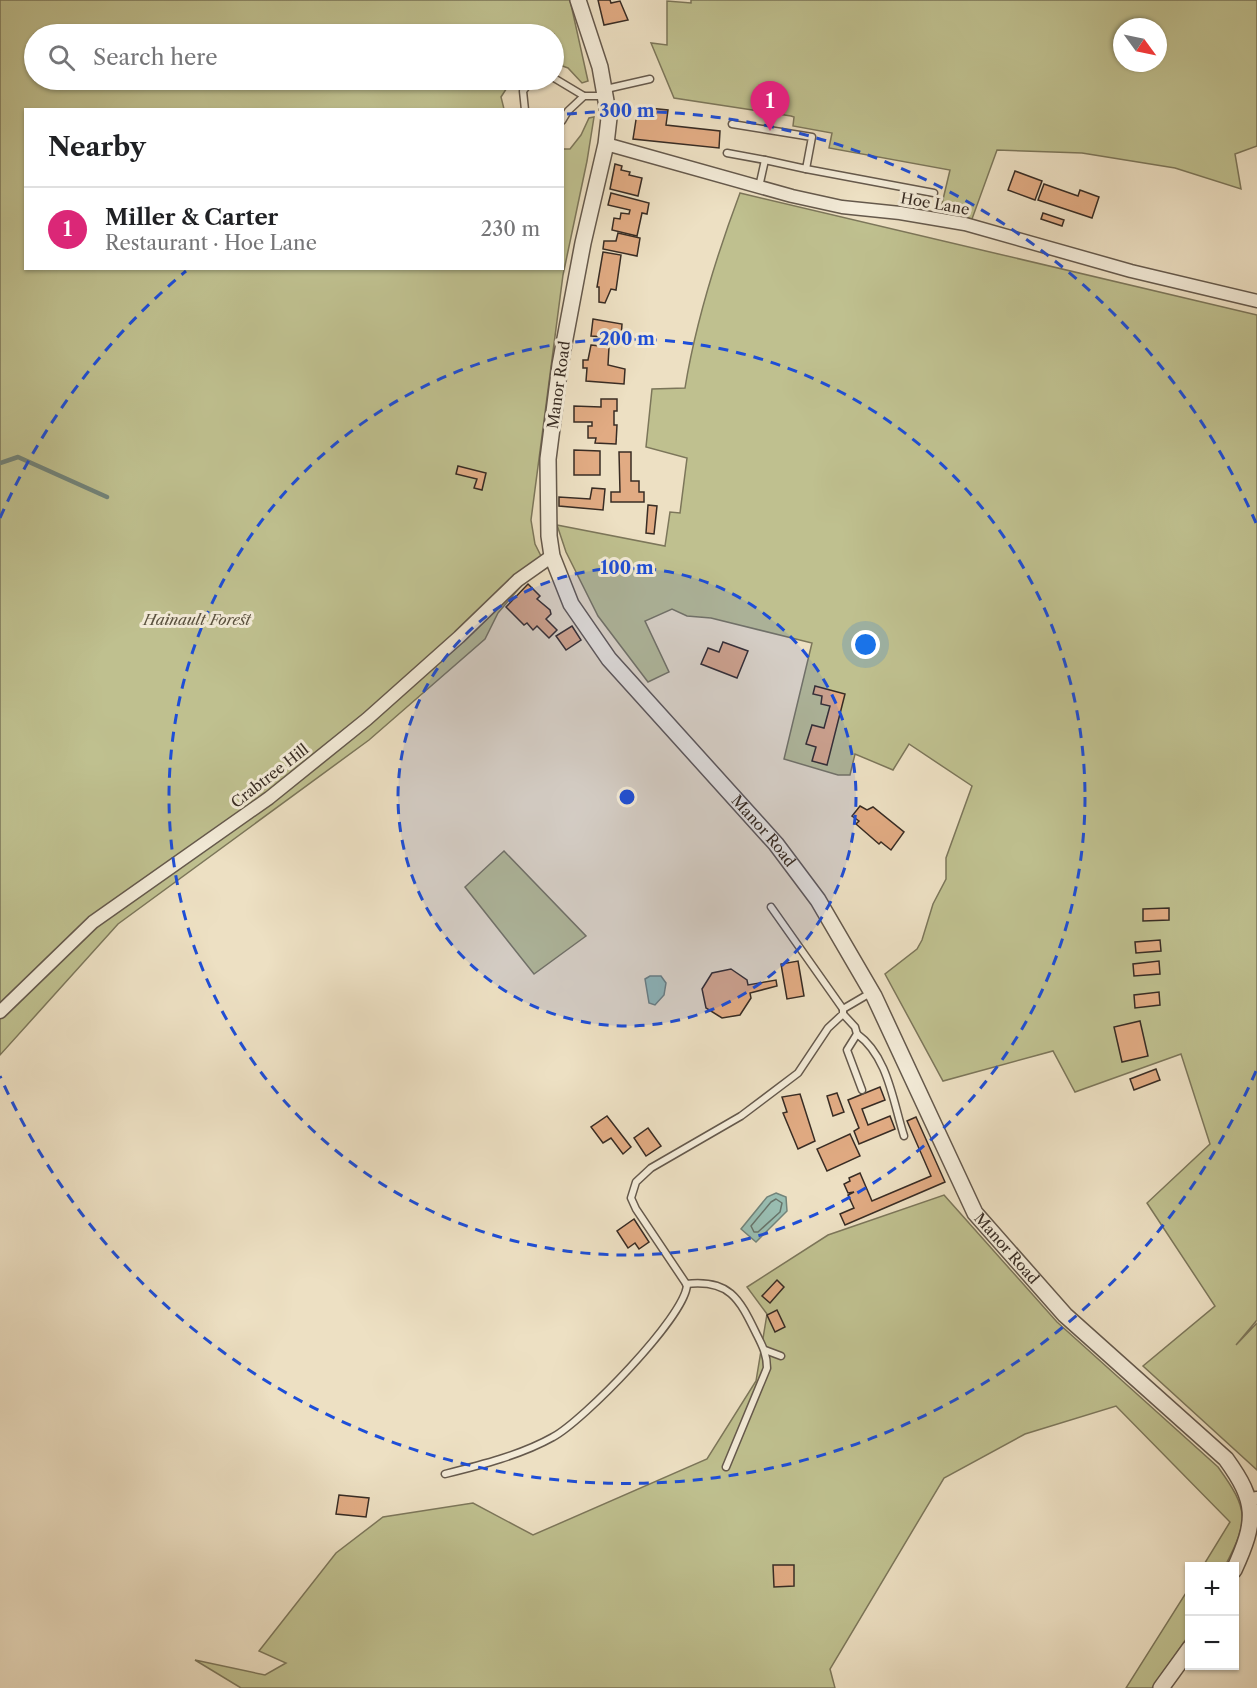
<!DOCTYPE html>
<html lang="en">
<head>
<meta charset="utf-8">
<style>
  :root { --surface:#fff; --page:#f6f6f6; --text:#202124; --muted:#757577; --line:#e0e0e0; --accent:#db2777 }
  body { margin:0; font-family:"Libre Caslon Text",serif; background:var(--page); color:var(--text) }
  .controls { position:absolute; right:18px; bottom:18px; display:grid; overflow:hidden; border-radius:0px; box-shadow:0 2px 4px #0004 }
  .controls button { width:54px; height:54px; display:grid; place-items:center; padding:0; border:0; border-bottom:2px solid var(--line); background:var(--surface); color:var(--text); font:30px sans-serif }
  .compass { position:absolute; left:1113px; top:18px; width:54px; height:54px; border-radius:50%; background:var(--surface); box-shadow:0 2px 4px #0004; rotate:123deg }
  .you { position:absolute; left:866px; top:645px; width:21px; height:21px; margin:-15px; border:4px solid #fff; border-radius:50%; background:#1a73e8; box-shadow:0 0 0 9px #1a73e833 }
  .badge { display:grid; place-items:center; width:39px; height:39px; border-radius:50%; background:var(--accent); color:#fff; font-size:20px; font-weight:700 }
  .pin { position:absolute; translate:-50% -50px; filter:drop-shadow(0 2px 3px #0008) }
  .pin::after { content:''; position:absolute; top:32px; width:21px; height:18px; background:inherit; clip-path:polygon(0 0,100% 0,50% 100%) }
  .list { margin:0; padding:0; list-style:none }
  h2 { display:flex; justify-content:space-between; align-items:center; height:78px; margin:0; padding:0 24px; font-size:26px }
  h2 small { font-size:20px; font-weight:400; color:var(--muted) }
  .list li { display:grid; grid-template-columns:39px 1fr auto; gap:18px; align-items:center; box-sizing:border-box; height:84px; padding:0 24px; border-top:2px solid var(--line) }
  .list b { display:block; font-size:22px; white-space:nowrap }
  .list p { margin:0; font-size:20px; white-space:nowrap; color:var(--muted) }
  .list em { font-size:20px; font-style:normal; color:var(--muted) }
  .icon { flex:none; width:33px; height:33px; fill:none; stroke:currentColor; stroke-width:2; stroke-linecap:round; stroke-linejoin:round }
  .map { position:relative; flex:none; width:1257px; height:1688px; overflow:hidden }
  .search { position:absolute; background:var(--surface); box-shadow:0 2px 4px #0004; left:24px; top:24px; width:540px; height:66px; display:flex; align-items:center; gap:15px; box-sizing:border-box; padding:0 21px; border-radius:33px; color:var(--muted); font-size:22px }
  .panel { position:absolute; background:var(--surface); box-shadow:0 2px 4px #0004; left:24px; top:108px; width:540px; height:162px; border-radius:0px }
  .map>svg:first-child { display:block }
  .green { fill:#bfc08f; stroke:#7c765a; stroke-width:1.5; fill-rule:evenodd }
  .water { fill:#99bdb1; stroke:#728379; stroke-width:1.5 }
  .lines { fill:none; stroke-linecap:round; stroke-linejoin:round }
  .shore { stroke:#68746a; stroke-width:1.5 }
  .stream { stroke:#728379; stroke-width:4.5 }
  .building { fill:#e1ab83; stroke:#382c24; stroke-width:1.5 }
  .service-casing { stroke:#65594c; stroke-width:9 }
  .minor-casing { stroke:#65594c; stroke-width:15 }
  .tertiary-casing { stroke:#65594c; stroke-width:18 }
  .service { stroke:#f3ebd8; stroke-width:6 }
  .minor { stroke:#f3ebd8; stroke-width:12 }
  .tertiary { stroke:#f3ebd8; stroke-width:15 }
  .ring { fill:none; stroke:#1d4ed8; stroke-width:3; stroke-dasharray:10 8 }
  .labels { text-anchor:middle; stroke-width:6; stroke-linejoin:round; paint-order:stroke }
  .street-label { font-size:15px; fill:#382c24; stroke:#f3ebd8 }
  .park-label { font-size:15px; font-style:italic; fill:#5a513f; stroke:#f3ebd8 }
  .centre { fill:#1d4ed8; stroke:#f3ebd8; stroke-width:3 }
  .ring-label { font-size:18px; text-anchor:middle; font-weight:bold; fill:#1d4ed8; stroke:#f3ebd8; stroke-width:6; stroke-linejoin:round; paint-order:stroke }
</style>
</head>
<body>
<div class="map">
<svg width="1257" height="1688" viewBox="0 0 1257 1688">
  <rect width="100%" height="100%" fill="#ede0c3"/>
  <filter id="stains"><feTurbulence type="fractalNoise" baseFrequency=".00333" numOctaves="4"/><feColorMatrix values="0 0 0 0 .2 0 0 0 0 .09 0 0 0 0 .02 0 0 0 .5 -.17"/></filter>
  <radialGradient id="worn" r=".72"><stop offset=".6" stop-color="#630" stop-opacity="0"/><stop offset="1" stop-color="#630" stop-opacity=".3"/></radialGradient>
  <g class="green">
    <path d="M0,0H570L588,81L582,83L568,68L554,63V34H34V80H512L501,97L504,109L26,110V268H562L563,149H570L581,135L589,118L594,117L587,161L563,275L531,520L535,544L547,568L527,579L498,613L485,639L369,740L118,924L0,1055Z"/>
    <path d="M691,0H1257V146L1235,154L1241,189L1175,168L1082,153L997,150L972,219L940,212L950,170L829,148L832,133L793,126L794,117L791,116L674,98L651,43L667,45V1L691,3ZM1122,27H1158V63H1122Z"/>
    <path d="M740,193L1257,315V1320L1236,1345L1257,1323V1470L1143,1366L1215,1306L1147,1203L1210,1144L1181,1054L1075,1092L1053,1051L943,1081L885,974L917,949L922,940L933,904L946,879V858L972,786L909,744L893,770L855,754L850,775H838L784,759L812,643L711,618L687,616L672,609L645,621L669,672L648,682L598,616L566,552L557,525L665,546L670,512L680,513L687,458L646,447L652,389L685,388C696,320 716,257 740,193Z"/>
    <path d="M504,851L586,936L534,974L465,887Z"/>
    <path d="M944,1195L1057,1322L1218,1467C1249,1510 1249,1520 1225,1566H1203L1230,1522L1116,1406L1025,1434L944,1478L830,1669L835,1688H241L195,1660L265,1675L286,1663L259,1651L336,1553L383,1517L473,1503L533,1535L707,1459L756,1381L767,1314L747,1287L828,1235Z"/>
    <path d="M1189,1588V1635L1152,1688H1126Z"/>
  </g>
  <g class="water">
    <path d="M650,976H661L666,983L664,995L655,1005L649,1003L645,979Z"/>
    <path d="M776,1193L786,1197L787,1211L756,1242L741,1229L767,1197Z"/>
  </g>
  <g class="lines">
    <path class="shore" d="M776,1199L782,1203L780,1212L758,1232H754L751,1226L771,1202Z"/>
    <path class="stream" d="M0,463L18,457L107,497"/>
  </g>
  <g class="building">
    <path d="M598,0H610L611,3L620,1L628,20L604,25Z"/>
    <path d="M638,107L668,110L666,125L720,131L719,148L633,139Z"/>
    <path d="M615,164L622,166L621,170L630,172L629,175L642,178L638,196L610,189Z"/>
    <path d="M1015,171L1042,181L1035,200L1008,190Z"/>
    <path d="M1044,184L1078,196L1080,190L1099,197L1092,218L1038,200Z"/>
    <path d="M611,193L649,203L647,214L642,213L637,236L612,230L614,218L620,219L621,213L629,214L630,210L608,205Z"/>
    <path d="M1043,213L1064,220L1062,226L1041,219Z"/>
    <path d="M618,233L640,238L637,256L603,249L604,241H616Z"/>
    <path d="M603,252L621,255L616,290L611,289L605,303L599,302V287H597Z"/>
    <path d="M593,319L622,324L621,338L591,336Z"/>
    <path d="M591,345L609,347L608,365L625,369L624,384L586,381L587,368H583V360H588Z"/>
    <path d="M601,399H617V411H614V425H617L616,444L595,443L596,438H588V426H592V422H574V406L601,407Z"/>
    <path d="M574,450L600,451V475H574Z"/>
    <path d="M619,452H631V481H639V492H644V502H611V492H620Z"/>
    <path d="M458,466L486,473L482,490L474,488L477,479L456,474Z"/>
    <path d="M592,488L605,489L603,510L559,506V497L590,499Z"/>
    <path d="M648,505L657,506L654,534L646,533Z"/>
    <path d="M528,584L540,596L537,599L550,610L551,614L546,619L557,630L549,638L537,626L533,630L527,623L524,625L506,607Z"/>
    <path d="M572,626L581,640L566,650L556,636Z"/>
    <path d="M723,642L748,651L737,678L701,664L708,648L719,652Z"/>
    <path d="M815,686L845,694L827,765L812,761L816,747L806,744L812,725L824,728L830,706L821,704L822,696L813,694Z"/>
    <path d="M860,806L867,810L873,807L904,832L891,850L881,842L879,844L856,824L859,821L852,816Z"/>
    <path d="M1169,908V920L1143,921V909Z"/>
    <path d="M1160,940L1161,951L1136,953L1135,942Z"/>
    <path d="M798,961L804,996L787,999L781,964Z"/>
    <path d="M1159,961L1160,974L1134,976L1133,964Z"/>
    <path d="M731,969L747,980L748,985L776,980L777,986L750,993L751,998L740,1015L722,1018L706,1008L702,989L712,973Z"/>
    <path d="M1159,992L1160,1005L1135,1008L1134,995Z"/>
    <path d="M1140,1021L1148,1056L1122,1062L1114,1027Z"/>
    <path d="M1156,1069L1160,1080L1134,1090L1130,1079Z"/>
    <path d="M880,1087L885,1100L862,1109L868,1125L890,1116L895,1129L859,1144L854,1131L859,1128L848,1100Z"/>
    <path d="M837,1093L844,1112L833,1116L827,1096Z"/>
    <path d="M800,1094L815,1141L798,1149L783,1113L787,1112L782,1097Z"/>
    <path d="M607,1116L631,1147L623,1154L611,1138L603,1143L591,1127Z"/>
    <path d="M916,1117L945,1182L845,1225L840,1214L854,1208L848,1195L854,1192L848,1193L844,1184L850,1181L849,1178L860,1173L872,1201L931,1176L907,1121Z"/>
    <path d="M648,1128L661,1146L646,1156L634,1138Z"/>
    <path d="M850,1134L860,1156L827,1171L817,1149Z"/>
    <path d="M634,1219L649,1242L639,1249L635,1243L628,1248L617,1231Z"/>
    <path d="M777,1280L784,1287L770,1303L762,1296Z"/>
    <path d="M777,1310L785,1327L775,1332L767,1315Z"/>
    <path d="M339,1495L369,1498L366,1517L336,1514Z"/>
    <path d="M773,1565H794V1586L774,1587Z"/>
  </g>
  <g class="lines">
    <defs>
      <g id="service">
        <path d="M554,78L584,96"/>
        <path d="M606,89L650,79"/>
        <path d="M525,110L523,91L532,80"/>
        <path d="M562,121L568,111L584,96H606"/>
        <path d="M732,124L812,137L806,169L765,160L759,187"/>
        <path d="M727,153L765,160"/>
        <path d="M806,169L934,193"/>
        <path d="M771,907L843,1009L872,992"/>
        <path d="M843,1014L855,1027L857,1034"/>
        <path d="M862,1090L847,1050L857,1034C888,1056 893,1102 904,1136"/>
        <path d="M686,1284C729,1279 739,1298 756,1333C762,1345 767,1354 767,1368L726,1467"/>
        <path d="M765,1350L781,1356"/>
        <path d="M445,1474C481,1465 521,1455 553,1437C583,1421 685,1317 687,1285L636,1209L631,1198L636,1182L651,1168L741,1116L798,1073L828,1028L843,1014V1009"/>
      </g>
      <g id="minor">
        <path d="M606,144L792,196L842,207L900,213L965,224L1131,271L1257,301"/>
        <path d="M0,1012L93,922L269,798L367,719L459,637L518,580L552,556"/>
        <path d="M1256,1498H1257"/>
      </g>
      <g id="tertiary">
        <path id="s1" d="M578,0L600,67L609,118L606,144L583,243L560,365L548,459L549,536L552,556L571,604L609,659L776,844L818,900L874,996L975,1213L1065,1315L1226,1459C1257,1502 1257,1520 1234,1570"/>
        <path d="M1161,1688L1190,1648"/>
      </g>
    </defs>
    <use href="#service" class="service-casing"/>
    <use href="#minor" class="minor-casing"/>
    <use href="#tertiary" class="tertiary-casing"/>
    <use href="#service" class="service"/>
    <use href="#minor" class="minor"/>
    <use href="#tertiary" class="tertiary"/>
  </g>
  <circle cx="627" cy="797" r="229" fill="#1d4ed8" fill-opacity=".12"/>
  <g class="ring">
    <circle cx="627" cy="797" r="229"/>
    <circle cx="627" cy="797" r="458"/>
    <path d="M1256 1071A686 686 0 0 1 0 1076M0 518A686 686 0 0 1 186 271M567 114A686 686 0 0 1 1256 523"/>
  </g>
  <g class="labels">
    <g class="street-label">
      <text transform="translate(935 204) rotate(10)" y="5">Hoe Lane</text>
      <text transform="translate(559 385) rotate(-82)" y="5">Manor Road</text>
      <text transform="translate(270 776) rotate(-38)" y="5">Crabtree Hill</text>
      <text dy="5" stroke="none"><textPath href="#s1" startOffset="916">Manor Road</textPath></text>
      <text dy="5" stroke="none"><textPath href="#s1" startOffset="1402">Manor Road</textPath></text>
    </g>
    <g class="park-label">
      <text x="197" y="625">Hainault Forest</text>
    </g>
  </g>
  <circle cx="627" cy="797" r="9" class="centre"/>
  <g class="ring-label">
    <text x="627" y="117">300 m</text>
    <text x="627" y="345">200 m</text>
    <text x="627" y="574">100 m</text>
  </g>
  <rect width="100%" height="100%" filter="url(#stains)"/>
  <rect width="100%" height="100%" fill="url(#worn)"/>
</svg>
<div class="controls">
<button>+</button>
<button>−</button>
</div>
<svg class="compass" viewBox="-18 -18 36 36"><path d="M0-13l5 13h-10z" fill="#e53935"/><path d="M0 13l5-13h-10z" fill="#757577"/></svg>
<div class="you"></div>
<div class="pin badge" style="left:770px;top:131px">1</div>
<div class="search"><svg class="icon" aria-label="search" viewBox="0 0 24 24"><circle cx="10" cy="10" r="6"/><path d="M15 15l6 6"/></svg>Search here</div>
<section class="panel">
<h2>Nearby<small></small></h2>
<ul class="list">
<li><span class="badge">1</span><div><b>Miller &amp; Carter</b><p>Restaurant · Hoe Lane</p></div><em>230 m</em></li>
</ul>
</section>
</div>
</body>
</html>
